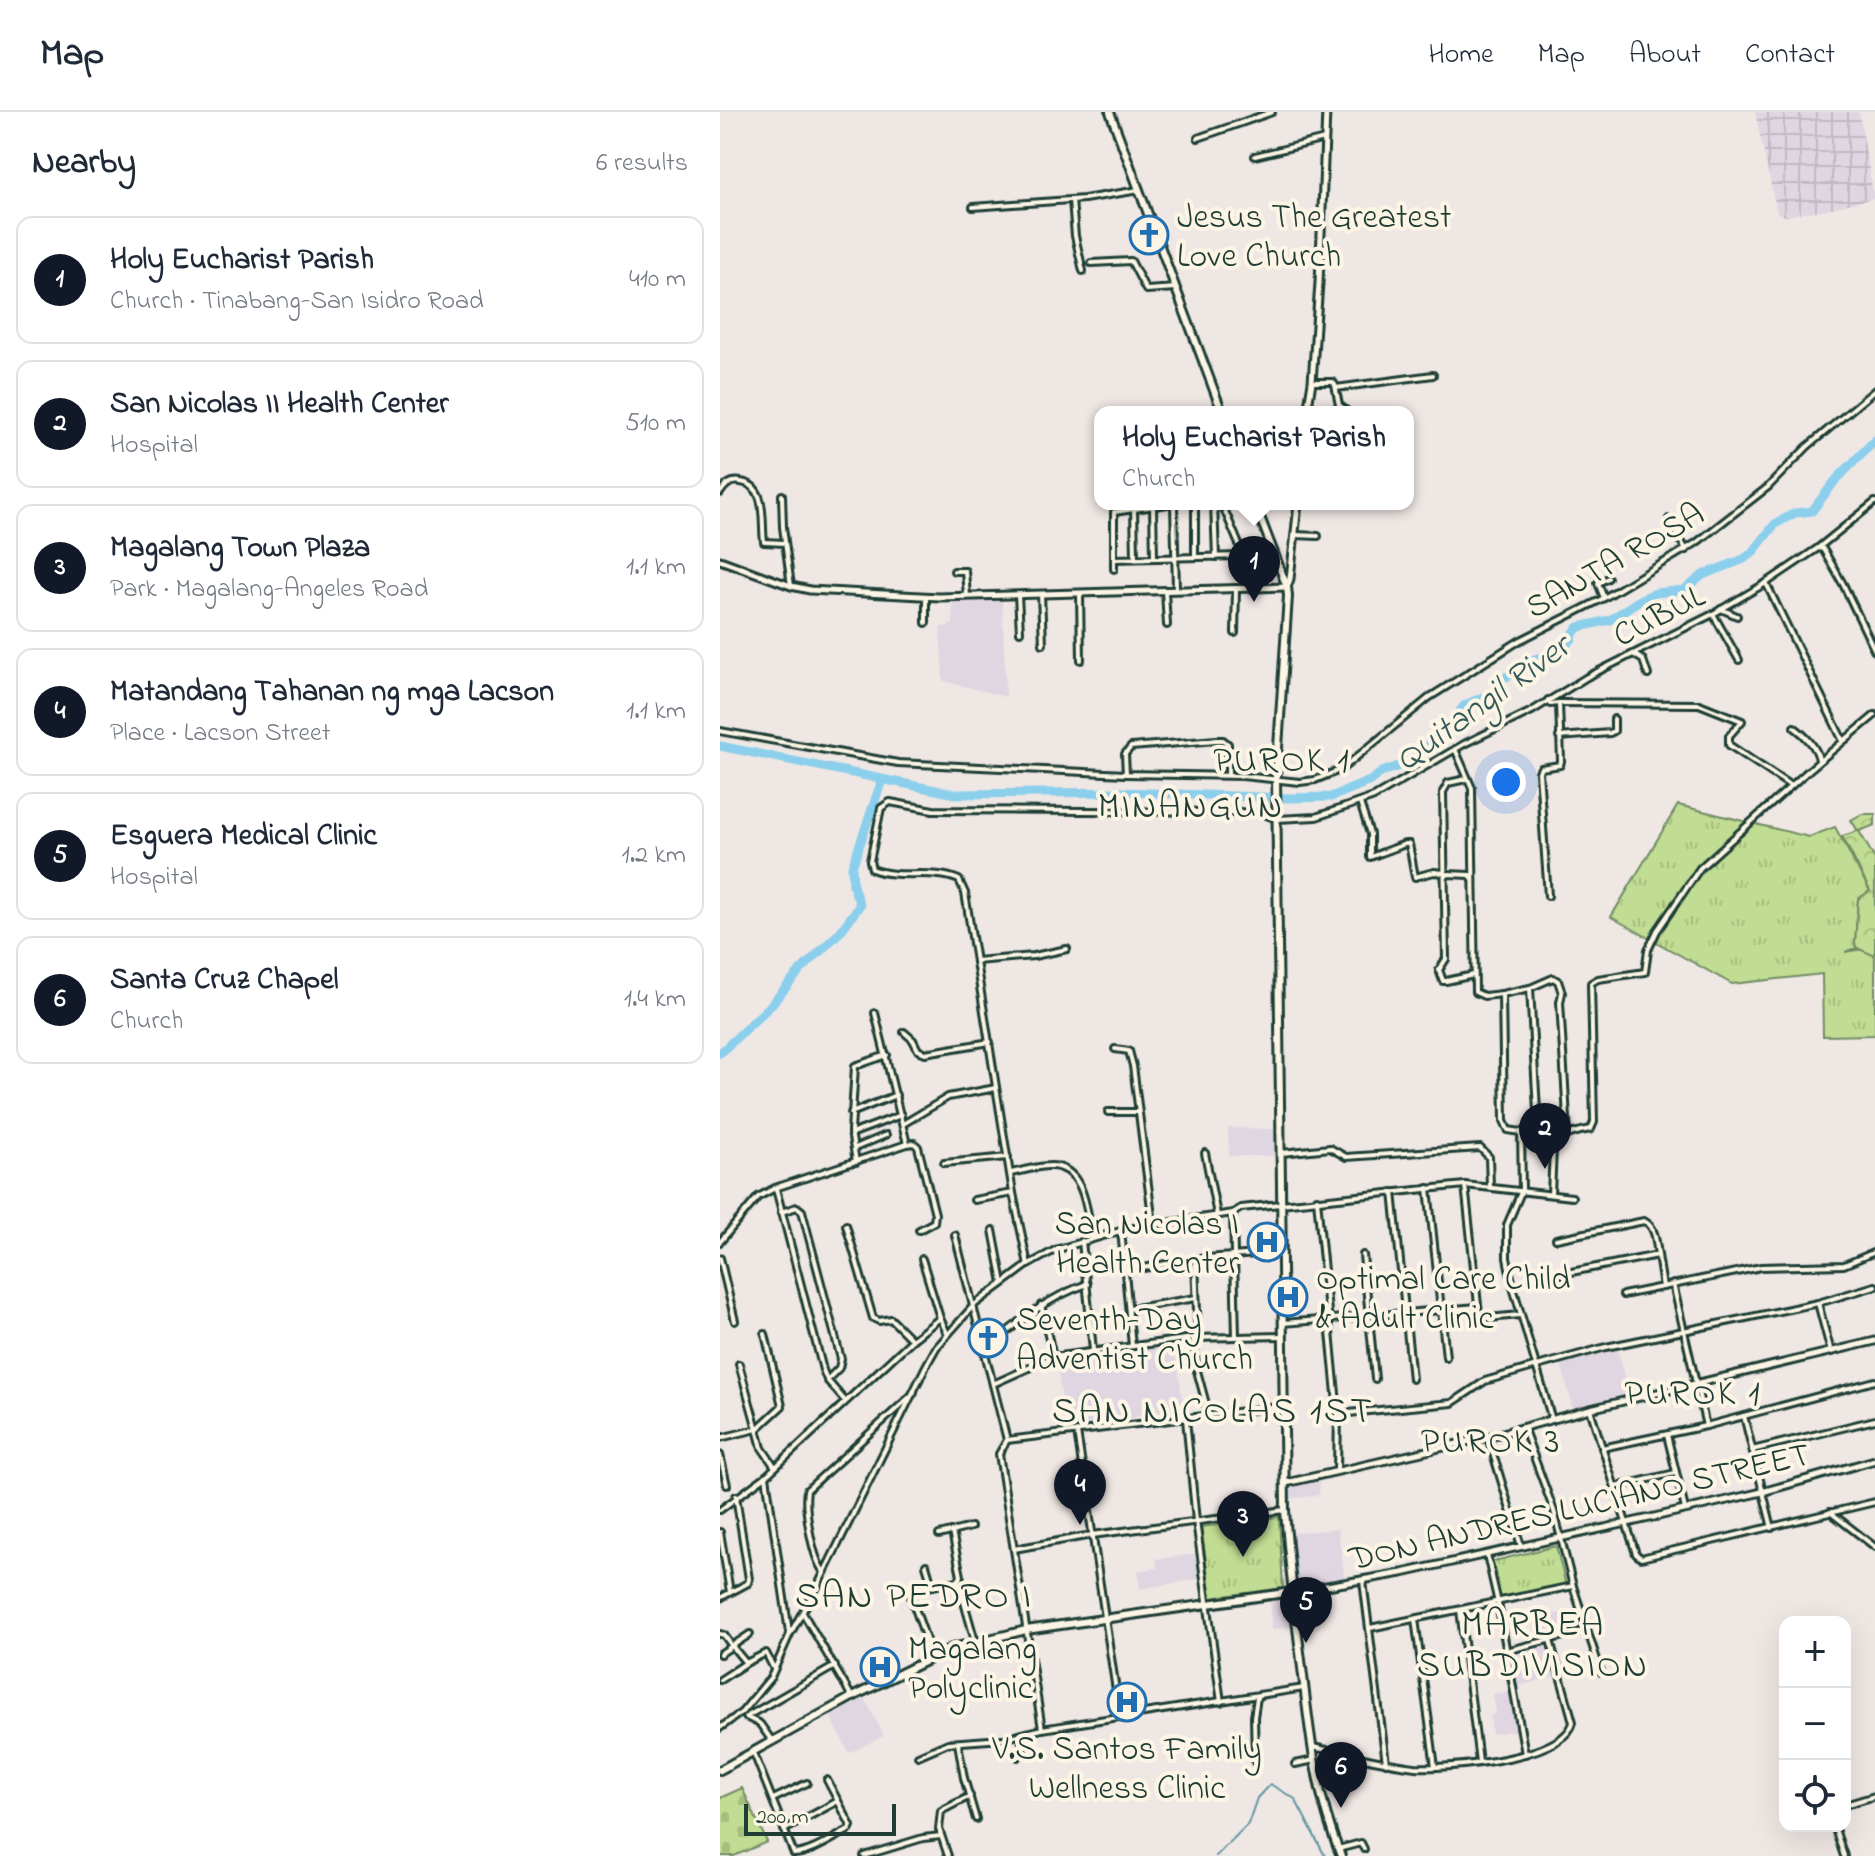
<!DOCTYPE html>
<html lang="en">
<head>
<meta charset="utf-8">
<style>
  :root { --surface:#fff; --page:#f2f2f3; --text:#1f2937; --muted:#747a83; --line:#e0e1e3; --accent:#111827 }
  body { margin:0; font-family:"Indie Flower",sans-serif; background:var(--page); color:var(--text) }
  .controls { position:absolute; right:24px; bottom:24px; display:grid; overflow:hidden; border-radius:16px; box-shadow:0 8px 32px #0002 }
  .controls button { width:72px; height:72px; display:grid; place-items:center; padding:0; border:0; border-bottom:2px solid var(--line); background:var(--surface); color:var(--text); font:40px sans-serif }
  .scale { position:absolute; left:24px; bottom:20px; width:152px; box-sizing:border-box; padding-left:8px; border:4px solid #1f3d34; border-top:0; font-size:22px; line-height:28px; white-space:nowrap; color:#1f3d34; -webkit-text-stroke:6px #fcf5e5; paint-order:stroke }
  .you { position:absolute; left:786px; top:670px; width:28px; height:28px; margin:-20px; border:6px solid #fff; border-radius:50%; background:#1a73e8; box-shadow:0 0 0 12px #1a73e833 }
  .badge { display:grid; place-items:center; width:52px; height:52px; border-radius:50%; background:var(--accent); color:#fff; font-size:26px; font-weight:700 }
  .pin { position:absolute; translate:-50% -66px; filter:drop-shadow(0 2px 4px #0008) }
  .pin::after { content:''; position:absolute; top:42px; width:28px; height:24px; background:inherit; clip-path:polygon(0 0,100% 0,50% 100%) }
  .popup { position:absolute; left:374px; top:294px; width:320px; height:104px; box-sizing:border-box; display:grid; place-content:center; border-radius:16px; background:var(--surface); filter:drop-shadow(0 2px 6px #0005); font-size:26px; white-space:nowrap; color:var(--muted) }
  .popup b { font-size:30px; color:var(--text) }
  .popup::after { content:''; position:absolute; left:50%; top:100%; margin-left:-16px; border:16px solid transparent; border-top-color:var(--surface) }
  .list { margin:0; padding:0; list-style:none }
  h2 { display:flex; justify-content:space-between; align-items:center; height:104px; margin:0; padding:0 32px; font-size:34px }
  h2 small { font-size:26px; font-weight:400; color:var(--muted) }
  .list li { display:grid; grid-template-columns:52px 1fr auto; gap:24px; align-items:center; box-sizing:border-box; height:128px; margin:0 16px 16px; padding:0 16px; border:2px solid var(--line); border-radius:16px }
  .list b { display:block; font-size:30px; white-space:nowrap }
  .list p { margin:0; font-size:26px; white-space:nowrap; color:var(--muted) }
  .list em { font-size:26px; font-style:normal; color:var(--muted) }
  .icon { flex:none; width:44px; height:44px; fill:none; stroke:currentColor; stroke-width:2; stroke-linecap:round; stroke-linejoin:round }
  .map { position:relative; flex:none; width:1155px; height:1744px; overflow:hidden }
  header { display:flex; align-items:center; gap:48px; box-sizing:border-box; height:112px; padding:0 40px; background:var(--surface); border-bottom:2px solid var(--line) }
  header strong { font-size:38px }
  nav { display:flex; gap:44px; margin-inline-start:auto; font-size:28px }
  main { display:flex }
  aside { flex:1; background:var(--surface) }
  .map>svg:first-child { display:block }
  .built { fill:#e0d6e2 }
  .industrial { fill:url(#industrial-grid) }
  .grass { fill:url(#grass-tufts); stroke:#708c64; stroke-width:2 }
  .forest { fill:url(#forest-crowns); stroke:#708c64; stroke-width:2 }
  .cemetery { fill:url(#cemetery-stones); stroke:#708c64; stroke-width:2 }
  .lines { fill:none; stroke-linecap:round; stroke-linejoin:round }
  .stream { stroke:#6095a2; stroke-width:2 }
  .river { stroke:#8bcfec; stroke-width:9 }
  .minor-casing { stroke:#1f3d34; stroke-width:10 }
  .tertiary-casing { stroke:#1f3d34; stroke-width:11 }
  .secondary-casing { stroke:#1f3d34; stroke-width:12 }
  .primary-casing { stroke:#1f3d34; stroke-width:12 }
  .minor { stroke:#fcf5e5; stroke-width:4 }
  .tertiary { stroke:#fcf5e5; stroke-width:5 }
  .secondary { stroke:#fcf5e5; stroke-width:6 }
  .primary { stroke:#fcf5e5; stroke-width:6 }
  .labels { text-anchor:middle; stroke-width:8; stroke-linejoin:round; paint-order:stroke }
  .poi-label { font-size:34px; fill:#1f3d34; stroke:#fcf5e5; text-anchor:start }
  .street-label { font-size:34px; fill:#1f3d34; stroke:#fcf5e5 }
  .water-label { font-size:36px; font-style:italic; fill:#355a59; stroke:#fcf5e5 }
  .neighbourhood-label { font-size:36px; letter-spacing:2px; fill:#1f3d34; stroke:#fcf5e5 }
  .quarter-label { font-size:38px; letter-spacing:2px; fill:#1f3d34; stroke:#fcf5e5 }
</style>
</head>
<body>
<header>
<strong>Map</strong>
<nav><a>Home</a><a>Map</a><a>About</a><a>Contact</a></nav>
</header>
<main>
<aside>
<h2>Nearby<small>6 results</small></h2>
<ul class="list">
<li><span class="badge">1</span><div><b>Holy Eucharist Parish</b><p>Church · Tinabang-San Isidro Road</p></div><em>410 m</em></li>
<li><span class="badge">2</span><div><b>San Nicolas II Health Center</b><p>Hospital</p></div><em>510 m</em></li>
<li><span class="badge">3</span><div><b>Magalang Town Plaza</b><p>Park · Magalang-Angeles Road</p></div><em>1.1 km</em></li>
<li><span class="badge">4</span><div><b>Matandang Tahanan ng mga Lacson</b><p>Place · Lacson Street</p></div><em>1.1 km</em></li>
<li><span class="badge">5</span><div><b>Esguera Medical Clinic</b><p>Hospital</p></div><em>1.2 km</em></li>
<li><span class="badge">6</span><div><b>Santa Cruz Chapel</b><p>Church</p></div><em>1.4 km</em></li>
</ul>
</aside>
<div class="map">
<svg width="1155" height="1744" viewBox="0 0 1155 1744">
  <defs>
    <pattern id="industrial-grid" width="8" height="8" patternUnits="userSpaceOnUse" patternTransform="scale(2)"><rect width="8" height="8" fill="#e0d6e2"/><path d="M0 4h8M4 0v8" fill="none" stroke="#c0b9c2"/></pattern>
    <pattern id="grass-tufts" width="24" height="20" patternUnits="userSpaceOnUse" patternTransform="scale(2)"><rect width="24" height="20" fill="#c1dc93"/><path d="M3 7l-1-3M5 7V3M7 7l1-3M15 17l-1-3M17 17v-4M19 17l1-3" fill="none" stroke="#a5be7f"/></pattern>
    <pattern id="forest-crowns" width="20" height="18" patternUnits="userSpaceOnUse" patternTransform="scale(2)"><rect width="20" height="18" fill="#c1dc93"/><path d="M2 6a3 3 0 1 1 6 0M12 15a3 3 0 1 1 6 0" fill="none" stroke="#a5be7f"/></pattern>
    <pattern id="cemetery-stones" width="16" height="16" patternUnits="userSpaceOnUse" patternTransform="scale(2)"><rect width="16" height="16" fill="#c1dc93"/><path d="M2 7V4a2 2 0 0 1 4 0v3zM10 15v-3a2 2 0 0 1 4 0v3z" fill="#a5be7f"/></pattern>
  </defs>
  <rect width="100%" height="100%" fill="#efe7e4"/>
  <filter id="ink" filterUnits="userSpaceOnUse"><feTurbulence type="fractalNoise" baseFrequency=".0125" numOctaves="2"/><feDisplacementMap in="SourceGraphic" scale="16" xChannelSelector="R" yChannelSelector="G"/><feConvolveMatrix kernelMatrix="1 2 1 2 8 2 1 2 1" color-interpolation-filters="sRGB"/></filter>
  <g filter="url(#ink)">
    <g class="built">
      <path d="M282,487L286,585L223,569L220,516L233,512L232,490Z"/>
      <path d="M508,1016L556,1017L557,1044H509Z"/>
      <path d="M455,1233L462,1286H465L467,1297L346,1316L338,1261L347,1259L345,1244Z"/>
      <path d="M898,1238L909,1283L853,1297L841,1252Z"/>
      <path d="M600,1366L599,1383L569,1387L568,1373Z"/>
      <path d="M618,1417L625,1469L577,1475L571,1421Z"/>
      <path d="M475,1442L479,1467L420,1477L418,1459L437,1456L436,1447Z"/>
      <path d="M569,1486L573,1515L552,1517L550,1488Z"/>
      <path d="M859,1496L865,1515L818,1529L812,1508Z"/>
      <path d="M830,1529L839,1564L797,1574L789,1539Z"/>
      <path d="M791,1580L798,1618L772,1622L770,1604L775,1602L772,1582Z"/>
      <path d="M143,1583L164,1624L129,1641L108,1600Z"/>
    </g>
    <path class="industrial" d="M1035,0H1139L1154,86L1108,97L1065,104L1057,101Z"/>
    <g class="grass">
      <path d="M958,693L1089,725L1115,715L1150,779L1138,787L1135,832L1137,836L1125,840L1155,835V923L1103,924L1102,862L1012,872L891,805Z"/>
      <path d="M559,1405L563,1476L491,1486L481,1415Z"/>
      <path d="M836,1434L846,1473L779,1489L770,1450Z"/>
    </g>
    <path class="forest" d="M1142,702H1155V713L1139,719L1155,747V844L1137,836L1135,832L1138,787L1150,779L1122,724L1138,719L1131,708Z"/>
    <path class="cemetery" d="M22,1676L47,1730L14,1744H0V1686Z"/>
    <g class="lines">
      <path class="stream" d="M496,1744L528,1712L537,1686L550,1672L575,1687L605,1744"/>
      <g class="river">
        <path d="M0,634L235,682L402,680L570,686L611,685L650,669L662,660L679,654L693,646L694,641L722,625L737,611L740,599L745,593L774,580L782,567L801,557L808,549L839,540L852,527L854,520L859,515L890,508L921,487L936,481L964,478L983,463L1024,447L1034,439L1055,412L1075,401L1092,399L1115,369L1155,328"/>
        <path d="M0,941L49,895L82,857L120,820L140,793L133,774L132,755L162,668"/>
      </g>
      <defs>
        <g id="minor">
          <path d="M478,26L552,0"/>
          <path d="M535,44L605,27"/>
          <path d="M352,88L355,124L363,159"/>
          <path d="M253,95L364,87L419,78"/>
          <path d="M371,151L411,149L426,178L456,176"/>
          <path d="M592,270H613L615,273L619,293L628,300"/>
          <path d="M616,276L713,263"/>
          <path d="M0,381C5,373 11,368 21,370C48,373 41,410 44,430L65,431"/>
          <path d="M62,383L63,415L71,474"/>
          <path d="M454,392L456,478"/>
          <path d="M475,392V445"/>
          <path d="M494,392L496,445"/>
          <path d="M502,392L528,454"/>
          <path d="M433,393L434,446"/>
          <path d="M414,396L415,446"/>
          <path d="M949,407L966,438"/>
          <path d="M575,423L598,424"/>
          <path d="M1098,436L1103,437L1123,472L1155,539"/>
          <path d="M394,447L522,444"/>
          <path d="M394,457V400L448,392"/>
          <path d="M234,459H245L247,484"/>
          <path d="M1046,471L1123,629"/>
          <path d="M445,479L447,513"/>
          <path d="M360,481L361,548"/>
          <path d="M321,482L323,532"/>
          <path d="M298,483L300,520"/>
          <path d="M884,486L878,471L888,466"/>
          <path d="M1001,497L1017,504"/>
          <path d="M993,502L1019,548"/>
          <path d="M206,511V484"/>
          <path d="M515,521L516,478"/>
          <path d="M913,542L923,548L928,563"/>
          <path d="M839,591L979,592L1022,609L1009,624V633L1071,674"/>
          <path d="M1074,615C1085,623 1098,636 1099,649"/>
          <path d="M0,619L178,651L406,662L522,664L580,670L595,668L622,657L710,585L799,529L884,486L976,431L1048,375L1087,335L1155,278"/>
          <path d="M839,625L890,621L894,619V607"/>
          <path d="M735,637L752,676L755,880L764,884L782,882"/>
          <path d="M406,662L405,642L411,635L496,628H503L508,632V663"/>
          <path d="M746,667L728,671L723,680L726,847L719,858L723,869H726L754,863"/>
          <path d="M640,691L650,722V745L685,732H689L695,765L714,760L724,761"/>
          <path d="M726,764L728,762L750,763L753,767"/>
          <path d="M828,784L819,660L821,656L840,653L841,649L839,591L830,592L828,588"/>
          <path d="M256,849L314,844L347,837"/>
          <path d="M810,876L818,1016"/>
          <path d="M184,920L193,928L198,938L205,941L270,930"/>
          <path d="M395,937L409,939L413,954L433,1112"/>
          <path d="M388,1000H417"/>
          <path d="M131,1001L176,983"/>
          <path d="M183,1012L228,985L276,976"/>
          <path d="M801,1020L845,1008"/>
          <path d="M131,1022L181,1003"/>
          <path d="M187,1032L194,1031L198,1035L215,1102L214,1110L199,1118"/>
          <path d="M135,1036L166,1023"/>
          <path d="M485,1041L497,1103"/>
          <path d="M562,1041L610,1036L626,1045L760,1036L769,1045L770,1074"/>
          <path d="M136,1050L131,1019L135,954L167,943"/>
          <path d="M224,1051L288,1045"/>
          <path d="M291,1061C303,1059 317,1054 329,1054C365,1053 367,1100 372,1125"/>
          <path d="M745,1073L759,1202L768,1206L800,1203"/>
          <path d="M708,1076L726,1245"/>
          <path d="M56,1077L103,1258L107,1268L125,1289"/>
          <path d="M673,1080L692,1267"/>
          <path d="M831,1082L833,1036C840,1022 857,1020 871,1017L874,1010L871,871L878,867L925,860L928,838L937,819L980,756L1089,658L1155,603"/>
          <path d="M597,1087L618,1302L617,1358"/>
          <path d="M254,1088L293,1081"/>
          <path d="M61,1100L77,1095L82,1099L121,1247L119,1256L107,1268"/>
          <path d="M513,1101L516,1225"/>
          <path d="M126,1113L153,1206L159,1209L171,1207L192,1228"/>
          <path d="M273,1118L283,1171"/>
          <path d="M401,1118L412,1234"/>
          <path d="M235,1123L287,1328L279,1342L322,1617"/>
          <path d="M836,1127L924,1109C936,1114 936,1132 938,1143"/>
          <path d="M362,1129L373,1238"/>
          <path d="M0,1130L38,1085L55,1076L187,1032L155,901"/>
          <path d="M643,1143L655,1267"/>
          <path d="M0,1146L15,1209"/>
          <path d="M202,1147L220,1206L227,1221"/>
          <path d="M475,1148L478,1226"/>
          <path d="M308,1153L293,1081L245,781L239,768C212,756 179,768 152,757L150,749L161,696L170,690L213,698L519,700L544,702L557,707L596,705L654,685L744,632L812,599L867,565L993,502L1046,471L1098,436L1155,390"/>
          <path d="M406,1159L475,1147L562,1140"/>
          <path d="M841,1162L938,1143L943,1175"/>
          <path d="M953,1172L986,1314"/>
          <path d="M903,1183L1041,1155L1124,1153L1155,1140"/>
          <path d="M1098,1191L1111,1240"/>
          <path d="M321,1193L333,1245"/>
          <path d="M409,1197L476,1186"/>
          <path d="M563,1211L758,1195"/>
          <path d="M473,1226L476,1255L489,1303"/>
          <path d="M264,1240C296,1211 326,1186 367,1172"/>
          <path d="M19,1252L37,1317L62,1294L45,1222"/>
          <path d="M273,1272L333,1245L473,1226L563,1224"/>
          <path d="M870,1297L916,1442L921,1446L1155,1390"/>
          <path d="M618,1302L732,1291L765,1269L817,1254L886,1235L1098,1191L1155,1174"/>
          <path d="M1024,1304L1052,1416"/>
          <path d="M466,1307L476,1409L501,1590"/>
          <path d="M832,1308L793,1175L787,1146V1113L802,1078L801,1020L788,1018L784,1009L782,882L810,876L833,866L838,869L842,881L840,890L848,1023"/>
          <path d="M803,1315L834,1399L853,1474L881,1560"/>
          <path d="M357,1320L400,1605"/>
          <path d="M947,1323L965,1397"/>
          <path d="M768,1325L801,1434"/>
          <path d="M0,1326L37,1317L42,1336L55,1355"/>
          <path d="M287,1328L565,1294"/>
          <path d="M882,1336L986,1314L1155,1269"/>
          <path d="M1032,1338L1155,1308"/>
          <path d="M0,1343L7,1373"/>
          <path d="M895,1375L955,1361"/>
          <path d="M0,1398L46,1364"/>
          <path d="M1110,1400L1155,1435"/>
          <path d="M0,1420L10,1480"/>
          <path d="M232,1420L241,1464L238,1469"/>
          <path d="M219,1423L251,1415"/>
          <path d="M294,1437L372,1423L565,1398"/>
          <path d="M767,1443L778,1491L805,1642"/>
          <path d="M206,1453L212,1473"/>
          <path d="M104,1460C92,1446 84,1396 87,1378L194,1281"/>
          <path d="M643,1469L666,1651"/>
          <path d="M0,1486L28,1471L29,1467L16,1384"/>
          <path d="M740,1498L759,1650"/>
          <path d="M83,1501L132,1585"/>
          <path d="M695,1507L715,1655"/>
          <path d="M650,1516L853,1474"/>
          <path d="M69,1520L46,1364L192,1228L220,1206"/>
          <path d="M0,1522L4,1523L12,1534L0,1542"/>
          <path d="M30,1522L12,1534L26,1551L46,1541L54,1557"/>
          <path d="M786,1539L867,1518"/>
          <path d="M212,1544L192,1488L190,1481L192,1478L238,1469L255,1529"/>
          <path d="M0,1568L26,1551"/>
          <path d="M26,1605L115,1554"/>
          <path d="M26,1605L40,1612L52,1629"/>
          <path d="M0,1616L22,1600L51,1565L70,1522L99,1471L206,1254L216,1236L254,1193L308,1153L335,1138L407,1117L513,1101L521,1096L745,1073L852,1085"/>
          <path d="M238,1631L244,1666L256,1707"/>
          <path d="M593,1635C627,1642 660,1651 695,1655C727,1657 845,1647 853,1610L830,1528"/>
          <path d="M33,1639L74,1742C92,1741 113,1726 129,1718L131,1714L118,1689L64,1718"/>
          <path d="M198,1644L228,1631L283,1627L322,1617L584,1576"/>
          <path d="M298,1645L303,1638L301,1624"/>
          <path d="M535,1650L534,1605L537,1585"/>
          <path d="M575,1652L595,1648"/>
          <path d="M107,1668L118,1689"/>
          <path d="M53,1687L87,1671"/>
          <path d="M1125,1693L1155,1684"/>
          <path d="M1114,1714L1124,1744"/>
          <path d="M618,1737L641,1731L644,1737"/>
          <path d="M144,1744L203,1726L221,1724"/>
          <path d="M228,1744L219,1717L221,1699L250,1684"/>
        </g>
        <g id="tertiary">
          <path d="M587,300L592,270L599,171L606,0"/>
          <path d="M0,448L71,474L90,478L219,485L567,475L570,467L578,392"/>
          <path d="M566,1371L768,1325L870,1297L1155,1229"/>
          <path d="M572,1480L682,1461L934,1405L1042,1380L1155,1348"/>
        </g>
        <path id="secondary" d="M0,1658L132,1585L232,1536L306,1518L572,1480"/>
        <g id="primary">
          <path d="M390,0L502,300"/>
          <path d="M535,392L567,475L568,484L556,666L565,1398C569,1454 576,1509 583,1564C590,1625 597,1687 621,1744"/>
        </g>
      </defs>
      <use href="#minor" class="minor-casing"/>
      <use href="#tertiary" class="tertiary-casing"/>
      <use href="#secondary" class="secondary-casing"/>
      <use href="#primary" class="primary-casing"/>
      <use href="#minor" class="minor"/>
      <use href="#tertiary" class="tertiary"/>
      <use href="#secondary" class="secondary"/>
      <use href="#primary" class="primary"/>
    </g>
  </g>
  <defs>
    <symbol id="church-ring" viewBox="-11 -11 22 22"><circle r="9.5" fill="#fcf5e5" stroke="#1f6fb2" stroke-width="1.5"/><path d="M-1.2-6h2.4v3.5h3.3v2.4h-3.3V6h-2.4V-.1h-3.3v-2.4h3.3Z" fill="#1f6fb2"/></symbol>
    <symbol id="hospital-ring" viewBox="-11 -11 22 22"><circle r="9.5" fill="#fcf5e5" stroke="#1f6fb2" stroke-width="1.5"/><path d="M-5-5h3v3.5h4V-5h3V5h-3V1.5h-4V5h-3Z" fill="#1f6fb2"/></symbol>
  </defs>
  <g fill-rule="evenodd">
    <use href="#church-ring" x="407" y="101" width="44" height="44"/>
    <use href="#hospital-ring" x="525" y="1108" width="44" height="44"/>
    <use href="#hospital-ring" x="546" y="1163" width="44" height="44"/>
    <use href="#church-ring" x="246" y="1204" width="44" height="44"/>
    <use href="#hospital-ring" x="138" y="1533" width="44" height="44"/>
    <use href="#hospital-ring" x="385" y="1568" width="44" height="44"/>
  </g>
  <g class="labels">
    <g class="poi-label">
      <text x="457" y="115">Jesus The Greatest<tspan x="457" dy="39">Love Church</tspan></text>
      <text x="519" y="1122" text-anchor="end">San Nicolas I<tspan x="519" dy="39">Health Center</tspan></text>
      <text x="596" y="1177">Optimal Care Child<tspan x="596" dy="39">&amp; Adult Clinic</tspan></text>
      <text x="296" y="1218">Seventh-Day<tspan x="296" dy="39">Adventist Church</tspan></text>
      <text x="188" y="1547">Magalang<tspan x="188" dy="39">Polyclinic</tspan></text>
      <text x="407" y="1647" text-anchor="middle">V.S. Santos Family<tspan x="407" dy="39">Wellness Clinic</tspan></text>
    </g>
    <g class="street-label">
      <text transform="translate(894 447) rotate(-30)" y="12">SANTA ROSA</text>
      <text transform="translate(938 502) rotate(-27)" y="12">CUBUL</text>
      <text transform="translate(859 1393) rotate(-13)" y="12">DON ANDRES LUCIANO STREET</text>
    </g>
    <g class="water-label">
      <text transform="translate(761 589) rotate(-36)" y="13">Quitangil River</text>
    </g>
    <g class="neighbourhood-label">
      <text x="562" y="659">PUROK 1</text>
      <text x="471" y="705">MINANGUN</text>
      <text x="973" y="1292">PUROK 1</text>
      <text x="771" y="1340">PUROK 3</text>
      <text x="813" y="1523">MARBEA<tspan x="813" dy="41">SUBDIVISION</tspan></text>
    </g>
    <g class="quarter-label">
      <text x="493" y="1310">SAN NICOLAS 1ST</text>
      <text x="194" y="1495">SAN PEDRO I</text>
    </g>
  </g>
</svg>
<div class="controls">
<button>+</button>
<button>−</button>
<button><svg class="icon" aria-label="locate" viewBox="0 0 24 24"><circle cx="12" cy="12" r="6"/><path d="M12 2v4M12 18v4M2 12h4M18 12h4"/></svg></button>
</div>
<div class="scale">200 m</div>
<div class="you"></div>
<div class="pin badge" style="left:534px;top:490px">1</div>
<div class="popup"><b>Holy Eucharist Parish</b>Church</div>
<div class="pin badge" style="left:825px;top:1057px">2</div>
<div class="pin badge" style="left:523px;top:1445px">3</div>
<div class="pin badge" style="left:360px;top:1413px">4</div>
<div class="pin badge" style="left:586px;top:1531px">5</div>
<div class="pin badge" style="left:621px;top:1696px">6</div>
</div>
</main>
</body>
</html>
